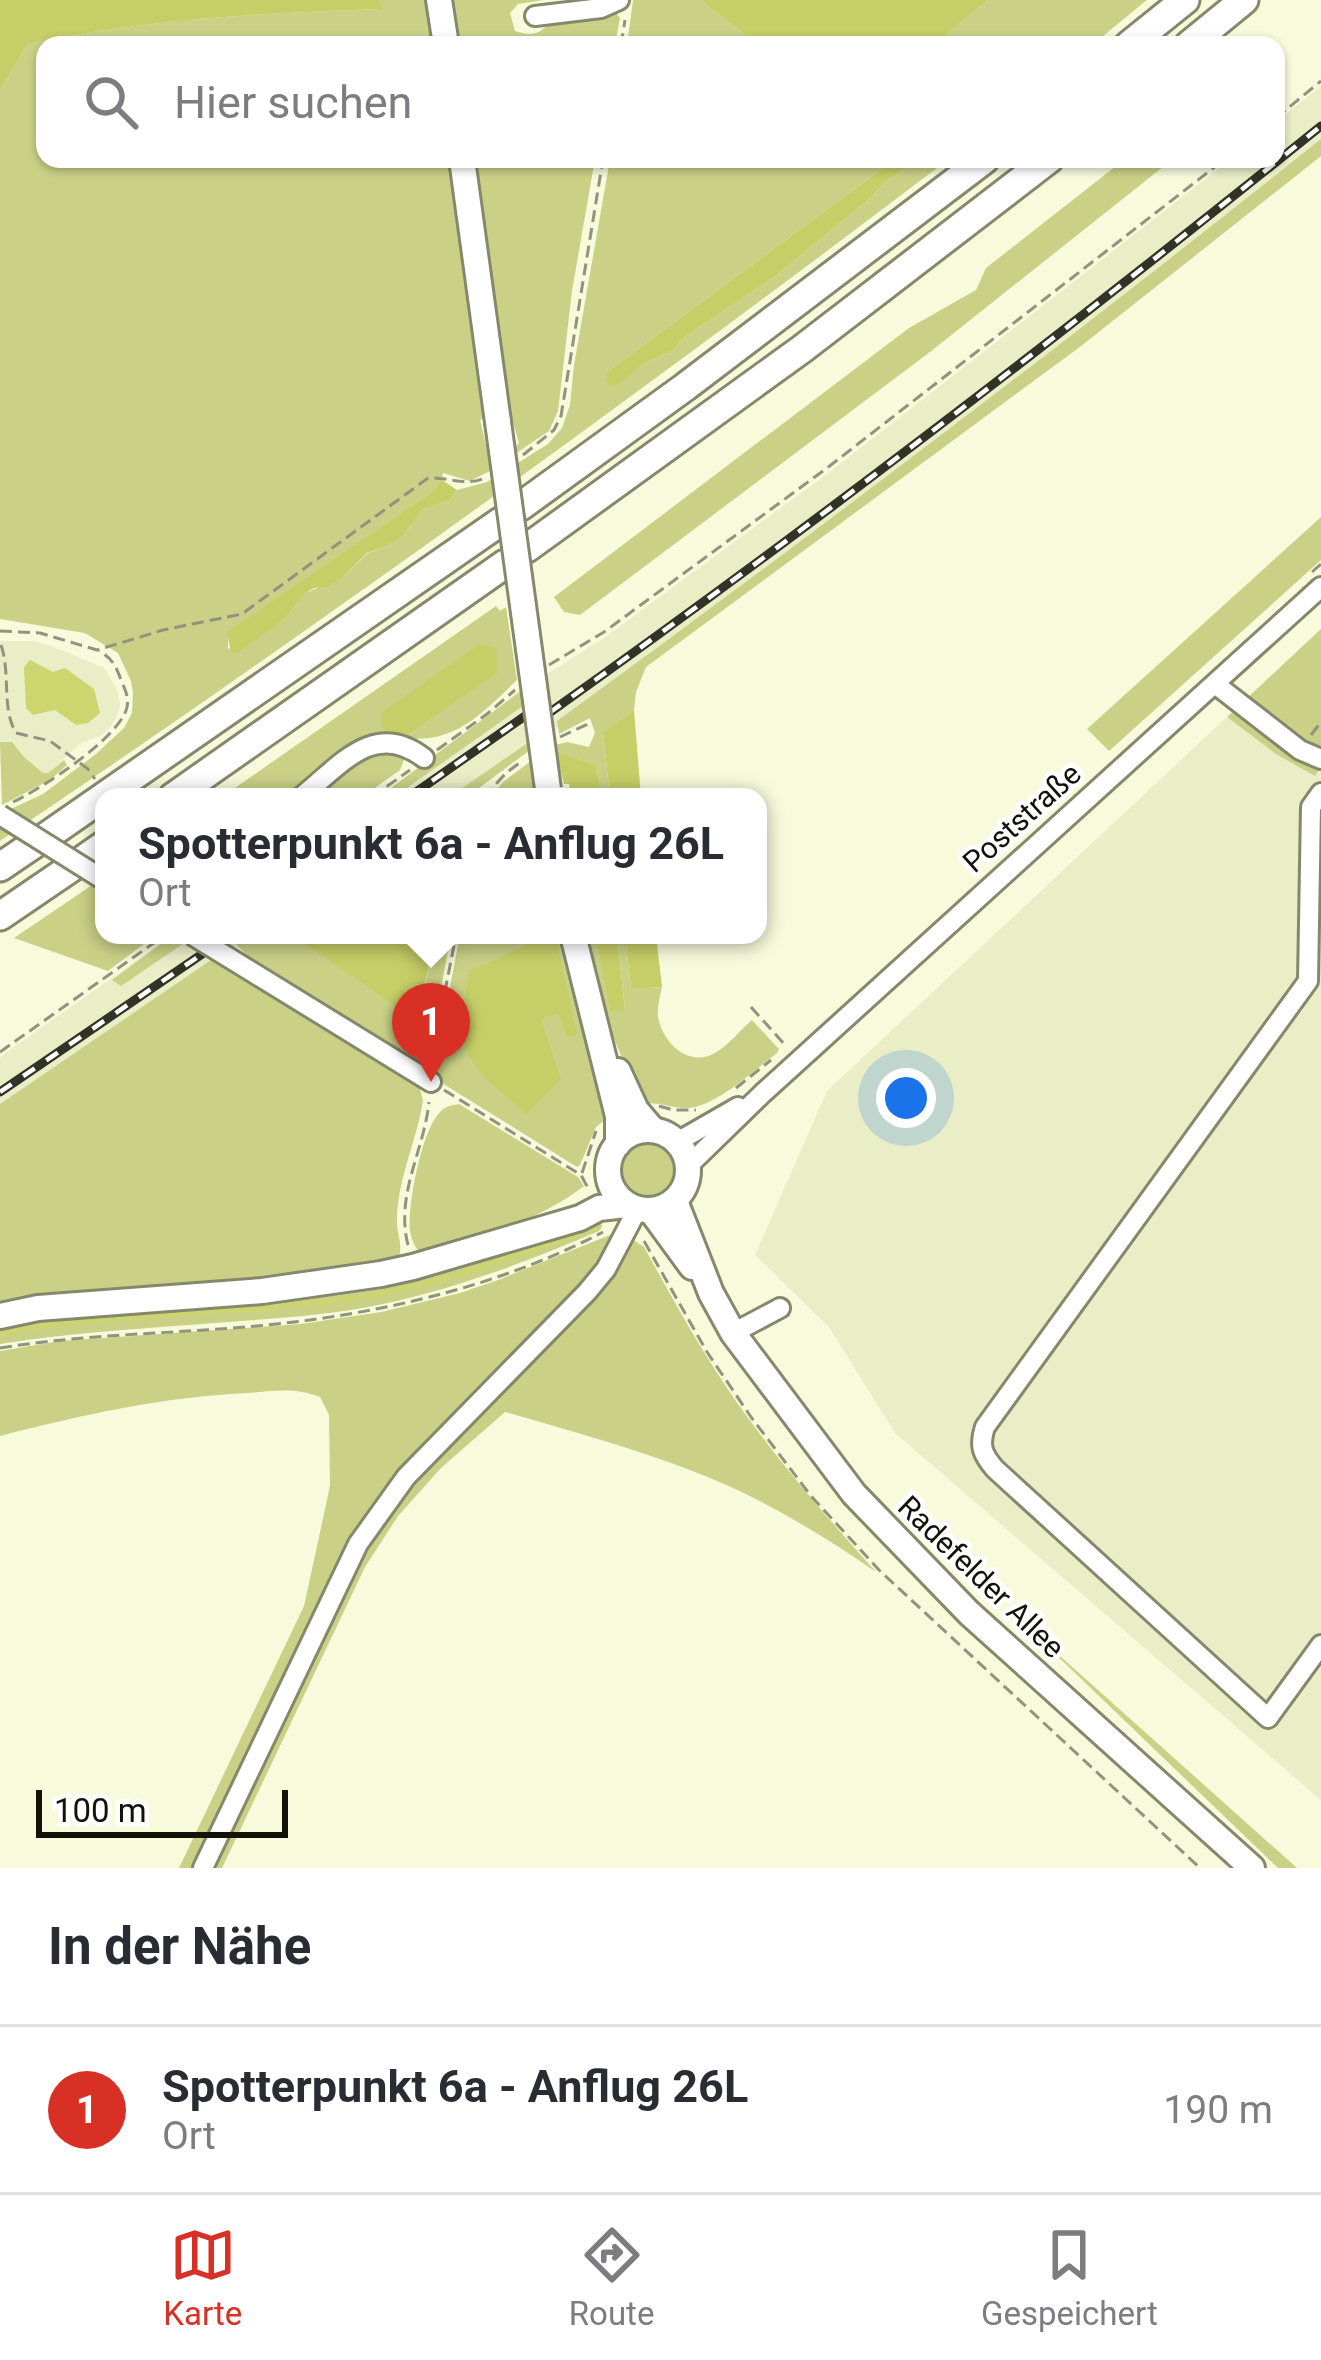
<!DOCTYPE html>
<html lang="de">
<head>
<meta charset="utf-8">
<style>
  :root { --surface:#fff; --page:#f7f7f7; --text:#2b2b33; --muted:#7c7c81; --line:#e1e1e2; --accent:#d93025 }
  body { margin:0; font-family:Roboto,sans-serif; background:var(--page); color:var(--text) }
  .scale { position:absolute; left:36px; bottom:30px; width:252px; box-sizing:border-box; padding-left:12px; border:6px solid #111208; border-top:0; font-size:33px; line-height:42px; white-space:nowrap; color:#111208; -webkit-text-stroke:9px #fff; paint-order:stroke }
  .you { position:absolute; left:906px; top:1098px; width:42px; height:42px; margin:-30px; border:9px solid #fff; border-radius:50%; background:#1a73e8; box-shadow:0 0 0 18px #1a73e833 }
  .badge { display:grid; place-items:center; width:78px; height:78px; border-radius:50%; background:var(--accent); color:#fff; font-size:39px; font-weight:700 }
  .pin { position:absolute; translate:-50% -99px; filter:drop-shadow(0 3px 6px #0008) }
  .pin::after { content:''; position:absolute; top:63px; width:42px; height:36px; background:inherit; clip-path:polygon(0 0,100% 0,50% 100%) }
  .popup { position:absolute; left:95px; top:788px; width:672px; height:156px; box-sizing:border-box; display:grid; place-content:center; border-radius:24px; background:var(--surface); filter:drop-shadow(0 3px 9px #0005); font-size:39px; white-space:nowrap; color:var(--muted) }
  .popup b { font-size:45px; color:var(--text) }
  .popup::after { content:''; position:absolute; left:50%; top:100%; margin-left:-24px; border:24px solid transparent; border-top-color:var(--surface) }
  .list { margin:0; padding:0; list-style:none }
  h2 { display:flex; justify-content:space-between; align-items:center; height:156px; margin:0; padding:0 48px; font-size:51px }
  h2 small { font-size:39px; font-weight:400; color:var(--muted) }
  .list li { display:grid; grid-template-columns:78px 1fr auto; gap:36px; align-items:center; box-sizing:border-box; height:168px; padding:0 48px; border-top:3px solid var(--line) }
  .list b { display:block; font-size:45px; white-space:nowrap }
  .list p { margin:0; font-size:39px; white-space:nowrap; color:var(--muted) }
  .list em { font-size:39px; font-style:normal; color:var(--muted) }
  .icon { flex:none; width:66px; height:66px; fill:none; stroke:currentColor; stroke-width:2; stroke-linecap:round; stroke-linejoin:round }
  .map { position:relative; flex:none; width:1321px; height:1868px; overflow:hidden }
  .search { position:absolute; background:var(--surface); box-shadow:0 3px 9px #0004; left:36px; right:36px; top:36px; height:132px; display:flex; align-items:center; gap:30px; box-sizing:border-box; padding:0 42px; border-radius:24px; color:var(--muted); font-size:45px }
  .sheet { height:324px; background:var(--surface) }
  nav { display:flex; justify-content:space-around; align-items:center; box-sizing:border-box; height:168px; border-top:3px solid var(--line); background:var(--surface); font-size:33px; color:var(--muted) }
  nav a { display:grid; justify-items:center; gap:6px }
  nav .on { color:var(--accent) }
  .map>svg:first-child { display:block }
  .built { fill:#e9eec7 }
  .green { fill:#cad187 }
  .forest { fill:#c6ce68 }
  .water { fill:#cdd56f }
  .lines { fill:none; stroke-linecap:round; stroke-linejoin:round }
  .stream { stroke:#cdd56f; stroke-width:4.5 }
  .minor-casing { stroke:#85886b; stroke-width:24 }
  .major-casing { stroke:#85886b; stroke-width:30 }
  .highway-casing { stroke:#85886b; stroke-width:33 }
  .path { stroke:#91937d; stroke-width:3; stroke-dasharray:12 6; stroke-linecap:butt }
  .minor { stroke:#fff; stroke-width:18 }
  .major { stroke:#fff; stroke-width:24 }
  .highway { stroke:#fff; stroke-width:27 }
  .rail-casing { stroke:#313326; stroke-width:9 }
  .rail { stroke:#fff; stroke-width:4.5; stroke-dasharray:14; stroke-linecap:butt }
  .minor-bridge-casing { stroke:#85886b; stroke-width:24; stroke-linecap:butt }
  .major-bridge-casing { stroke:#85886b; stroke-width:30; stroke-linecap:butt }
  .minor-bridge { stroke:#fff; stroke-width:18 }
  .major-bridge { stroke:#fff; stroke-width:24 }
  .labels { text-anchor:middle; stroke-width:9; stroke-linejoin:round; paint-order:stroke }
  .street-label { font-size:30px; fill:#111208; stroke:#fff }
</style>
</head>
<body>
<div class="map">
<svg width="1321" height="1868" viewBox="0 0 1321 1868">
  <rect width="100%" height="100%" fill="#f7fbdb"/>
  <g class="built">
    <path d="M1321,86V156L1081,346L557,729L529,742L449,797H379L522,690L604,638L831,471L1231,159H1276V122Z"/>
    <path d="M0,641H32L46,644L90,662L104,668L117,689L120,704L118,715L109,729L100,736L81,743L48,773H43L24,757L12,742H0Z"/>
    <path d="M1227,717L1276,754L1321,766V1800L895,1433L829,1327L755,1255L827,1091Z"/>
    <path d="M173,935H251L0,1104V1057Z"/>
  </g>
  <g class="green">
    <path d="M380,0H431L437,45H45V159H452L484,396L485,418L480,420L492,470L470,481L443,473L442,480L431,492L228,632V649L270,629L285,619L306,593L344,576L368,553L391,544L410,527L412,519L422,510L450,500L457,490L487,482L548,444L562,428L570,405L574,365L610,159H895L607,372L643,364L672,351L686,336L774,277L866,202L886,181L921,159H949C638,395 323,623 0,841V814L43,794L96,754L124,728L132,713L133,693L131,681L118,653L85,633L0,619V90L28,44C143,19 262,13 380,9Z"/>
    <path d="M451,0H544L518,4L510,13L515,31C543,40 540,26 561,17C576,10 597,11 613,9L620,18L615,45H458Z"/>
    <path d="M633,0H700L758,45H627Z"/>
    <path d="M988,0H1147L1092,45H934Z"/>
    <path d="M1321,139V156L1081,346L646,667L636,692L634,710L603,732L610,797H602L596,765L556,751L555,745L567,742L589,747L595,733L590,718L559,734L557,721C816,532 1071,339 1321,139Z"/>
    <path d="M473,159H595L572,291L558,411L549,431L515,454L514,448L519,443L508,405Z"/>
    <path d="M1125,159H1173L930,352L580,615L564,612L554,597L909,328L976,290L986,268Z"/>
    <path d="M1321,517V560L1109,751L1087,729Z"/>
    <path d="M496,606L500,611L506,607L517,680C482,713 456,744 404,738L496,673L293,797H222Z"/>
    <path d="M1321,629V766L1315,776L1276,754L1227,717Z"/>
    <path d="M522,690L523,706L394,797H379Z"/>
    <path d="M0,742H12L24,757L43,773H48L64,760L67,765L50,780L2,805Z"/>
    <path d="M529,742L530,750L475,791L473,797H449Z"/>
    <path d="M401,750L405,757L400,770L362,797H307L362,754Z"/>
    <path d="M531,761L535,797H494L493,794L503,782Z"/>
    <path d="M104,877V935H156L108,971L14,938Z"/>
    <path d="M173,935H196L121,986L112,980Z"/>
    <path d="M251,935H313L303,942L416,1018L438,935H451L427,1062L415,1065L264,970L236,945Z"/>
    <path d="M460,935H564L610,1116L596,1127L580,1165L577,1167L437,1080L435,1065Z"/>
    <path d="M583,935H595L612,1012L625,1009L617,935H625L631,989L662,987C660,996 657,1008 658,1017C663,1043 688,1068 715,1053C728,1046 740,1030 752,1020L779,1049L777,1053C754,1070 717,1106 688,1108C671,1109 659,1101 642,1104L605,1018Z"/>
    <path d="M211,960L250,980L418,1083L423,1100C417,1141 396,1182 397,1224C398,1238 404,1248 397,1261L348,1271L0,1305V1104Z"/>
    <path d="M459,1104L578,1177L584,1186C537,1222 479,1237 423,1255C415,1248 412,1242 410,1231C407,1206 422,1128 441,1111C448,1105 450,1106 459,1104Z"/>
    <circle cx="649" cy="1170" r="32"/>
    <path d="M600,1216L602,1227L599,1231C529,1261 458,1288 383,1304C332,1315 280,1318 228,1322C152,1328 76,1332 0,1344V1324L61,1314L249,1301Z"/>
    <path d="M615,1233C593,1276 560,1307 527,1341C461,1408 390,1471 342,1552L192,1868H179L304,1606L330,1486L329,1415L320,1397C295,1387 274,1391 247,1393C162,1397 82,1415 0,1436V1351L60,1341L301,1324L381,1312L460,1293L498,1280Z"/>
    <path d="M632,1239L644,1247C677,1307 710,1367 751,1422C790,1475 832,1523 876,1572C818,1532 757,1495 690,1470C630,1447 567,1430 505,1412L441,1468L398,1516L365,1567L222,1868H213L359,1564L392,1512L432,1465L594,1299L616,1271Z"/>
    <path d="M1023,1623L1297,1868H1278Z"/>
  </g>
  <g class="forest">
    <path d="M0,0H380L381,9C263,13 144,19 28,44L0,90Z"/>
    <path d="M700,0H988L934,45H758Z"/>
    <path d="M895,159H921L886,181L866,202L774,277L686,336L672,351L643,364L618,385L610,386L606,382L607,372Z"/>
    <path d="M442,480L457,490L450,500L422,510L404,534L391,544L367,553L344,576L328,587L314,588L306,593L285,619L239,652L231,653L227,632L431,492Z"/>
    <path d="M480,644L497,648V673L404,738L390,737L381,726L382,712Z"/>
    <path d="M634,710L641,797H610L603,732Z"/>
    <path d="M556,751L596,765L602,797H571L569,784H564Z"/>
    <path d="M313,935H438L415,1019L302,942Z"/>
    <path d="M533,935H555L577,1035L568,1038L558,1013L541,1019L561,1080L527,1114C502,1092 463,1068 462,1029C462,1010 467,989 469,970L486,964L534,941Z"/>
    <path d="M595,935H617L625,1010L611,1012Z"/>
    <path d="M625,935H656L662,987L631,989Z"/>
  </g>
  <path class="water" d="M30,660L53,672L65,668L94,689L100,713L88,723L76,725L55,710L33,715L26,708L24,667Z"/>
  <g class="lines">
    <path class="stream" d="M0,1333C115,1312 233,1315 348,1299C433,1287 516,1256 596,1227"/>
    <defs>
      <g id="minor">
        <path d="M535,16L601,8L619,0"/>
        <path d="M1215,684L1300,750L1321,759"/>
        <path d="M1321,793L1311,807L1308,981L985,1427C979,1446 982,1454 995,1469L1268,1718L1321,1645"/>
        <path d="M301,797C340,766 374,719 424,758"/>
        <path d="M257,975L431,1082"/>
        <path d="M677,1142L738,1107"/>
        <path d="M689,1165L763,1093L1321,587"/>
        <path d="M733,1333L780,1308"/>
        <path d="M203,1868L358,1544L406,1477L587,1292L606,1269L637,1210"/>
      </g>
      <g id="major">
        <path d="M439,0L446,45"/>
        <path d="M462,159L498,422"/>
        <path d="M573,935L618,1116V1144"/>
        <path d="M618,1071L636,1110L653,1130"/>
        <circle cx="648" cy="1170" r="40"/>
        <path d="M675,1201L711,1293L733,1333L854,1494L969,1613L1252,1868"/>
        <path d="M651,1211L692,1267"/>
        <path d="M0,1316L38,1308L262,1291L381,1274L413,1267L580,1218L599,1208L627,1205"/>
      </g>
      <g id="highway">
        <path d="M1129,45L1185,0"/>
        <path d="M1189,45L1244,0"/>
        <path d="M521,506L685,387L985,159"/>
        <path d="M527,548L802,349L1049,159"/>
        <path d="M173,797L505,564"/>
        <path d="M47,836L500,522"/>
        <path d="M84,859L104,845"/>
        <path d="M0,867L34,844"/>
        <path d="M0,916L72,867"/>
      </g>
    </defs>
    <use href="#minor" class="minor-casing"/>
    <use href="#major" class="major-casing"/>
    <use href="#highway" class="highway-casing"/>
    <g class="path">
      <path d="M621,45L625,20"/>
      <path d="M1276,118L1321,81"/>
      <path d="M523,455L554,430L561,416L603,159"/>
      <path d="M1312,572L1321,564"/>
      <path d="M0,631L40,633L97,650L163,630L242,614L428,478C447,477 465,486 482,479"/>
      <path d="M1,645C11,674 1,707 16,733L50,741L88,769L95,779"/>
      <path d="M549,665L604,632L827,468L1225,159"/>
      <path d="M1311,735L1321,722"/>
      <path d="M560,737L590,723"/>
      <path d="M437,750L487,714L515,690"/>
      <path d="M372,797L410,770"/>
      <path d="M484,797L506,773L522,761"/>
      <path d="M13,802C41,789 121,737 127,707C129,697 125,689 121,680C116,666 112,658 99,651"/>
      <path d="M751,1007L786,1046"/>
      <path d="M0,1052L165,935"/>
      <path d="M431,1063L456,935"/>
      <path d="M736,1088L771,1060"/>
      <path d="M444,1090L581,1175L588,1188"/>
      <path d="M659,1106L673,1110H696"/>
      <path d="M582,1173L596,1131"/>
      <path d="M644,1241L707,1352L751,1417L811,1496L879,1570L1200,1868"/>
      <path d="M408,1245C395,1195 424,1151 429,1102"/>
      <path d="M0,1348C98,1332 196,1334 294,1322C400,1309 508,1282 603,1232"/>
    </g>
    <use href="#minor" class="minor"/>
    <use href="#major" class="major"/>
    <use href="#highway" class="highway"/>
    <defs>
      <g id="rail">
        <path d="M549,713C813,526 1069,329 1321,126"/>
        <path d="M409,797L525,716"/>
        <path d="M0,1092L230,935"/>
      </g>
    </defs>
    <use href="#rail" class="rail-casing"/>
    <use href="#rail" class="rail"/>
    <defs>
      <g id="minor-bridge">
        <path d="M0,815L104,880"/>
        <path d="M192,935L257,975"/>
      </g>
      <path id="major-bridge" d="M498,422L548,789"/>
    </defs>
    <use href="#minor-bridge" class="minor-bridge-casing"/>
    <use href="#major-bridge" class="major-bridge-casing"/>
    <use href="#minor-bridge" class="minor-bridge"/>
    <use href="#major-bridge" class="major-bridge"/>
  </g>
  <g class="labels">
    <g class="street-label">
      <text transform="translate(1022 818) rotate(-42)" y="10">Poststraße</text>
      <text transform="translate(981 1577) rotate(44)" y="10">Radefelder Allee</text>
    </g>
  </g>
</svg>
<div class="scale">100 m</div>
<div class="you"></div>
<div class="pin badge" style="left:431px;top:1082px">1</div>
<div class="popup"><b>Spotterpunkt 6a - Anflug 26L</b>Ort</div>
<div class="search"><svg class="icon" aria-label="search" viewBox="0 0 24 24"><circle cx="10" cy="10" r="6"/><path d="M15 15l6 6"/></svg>Hier suchen</div>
</div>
<section class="sheet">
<h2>In der Nähe<small></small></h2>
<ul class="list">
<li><span class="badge">1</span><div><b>Spotterpunkt 6a - Anflug 26L</b><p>Ort</p></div><em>190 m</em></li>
</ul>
</section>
<nav>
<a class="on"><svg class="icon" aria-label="map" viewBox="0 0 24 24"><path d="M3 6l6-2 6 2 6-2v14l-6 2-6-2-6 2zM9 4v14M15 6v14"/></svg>Karte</a>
<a><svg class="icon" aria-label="directions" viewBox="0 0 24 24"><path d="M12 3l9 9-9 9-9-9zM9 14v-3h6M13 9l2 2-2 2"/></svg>Route</a>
<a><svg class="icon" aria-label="saved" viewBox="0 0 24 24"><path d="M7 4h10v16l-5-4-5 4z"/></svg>Gespeichert</a>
</nav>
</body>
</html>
